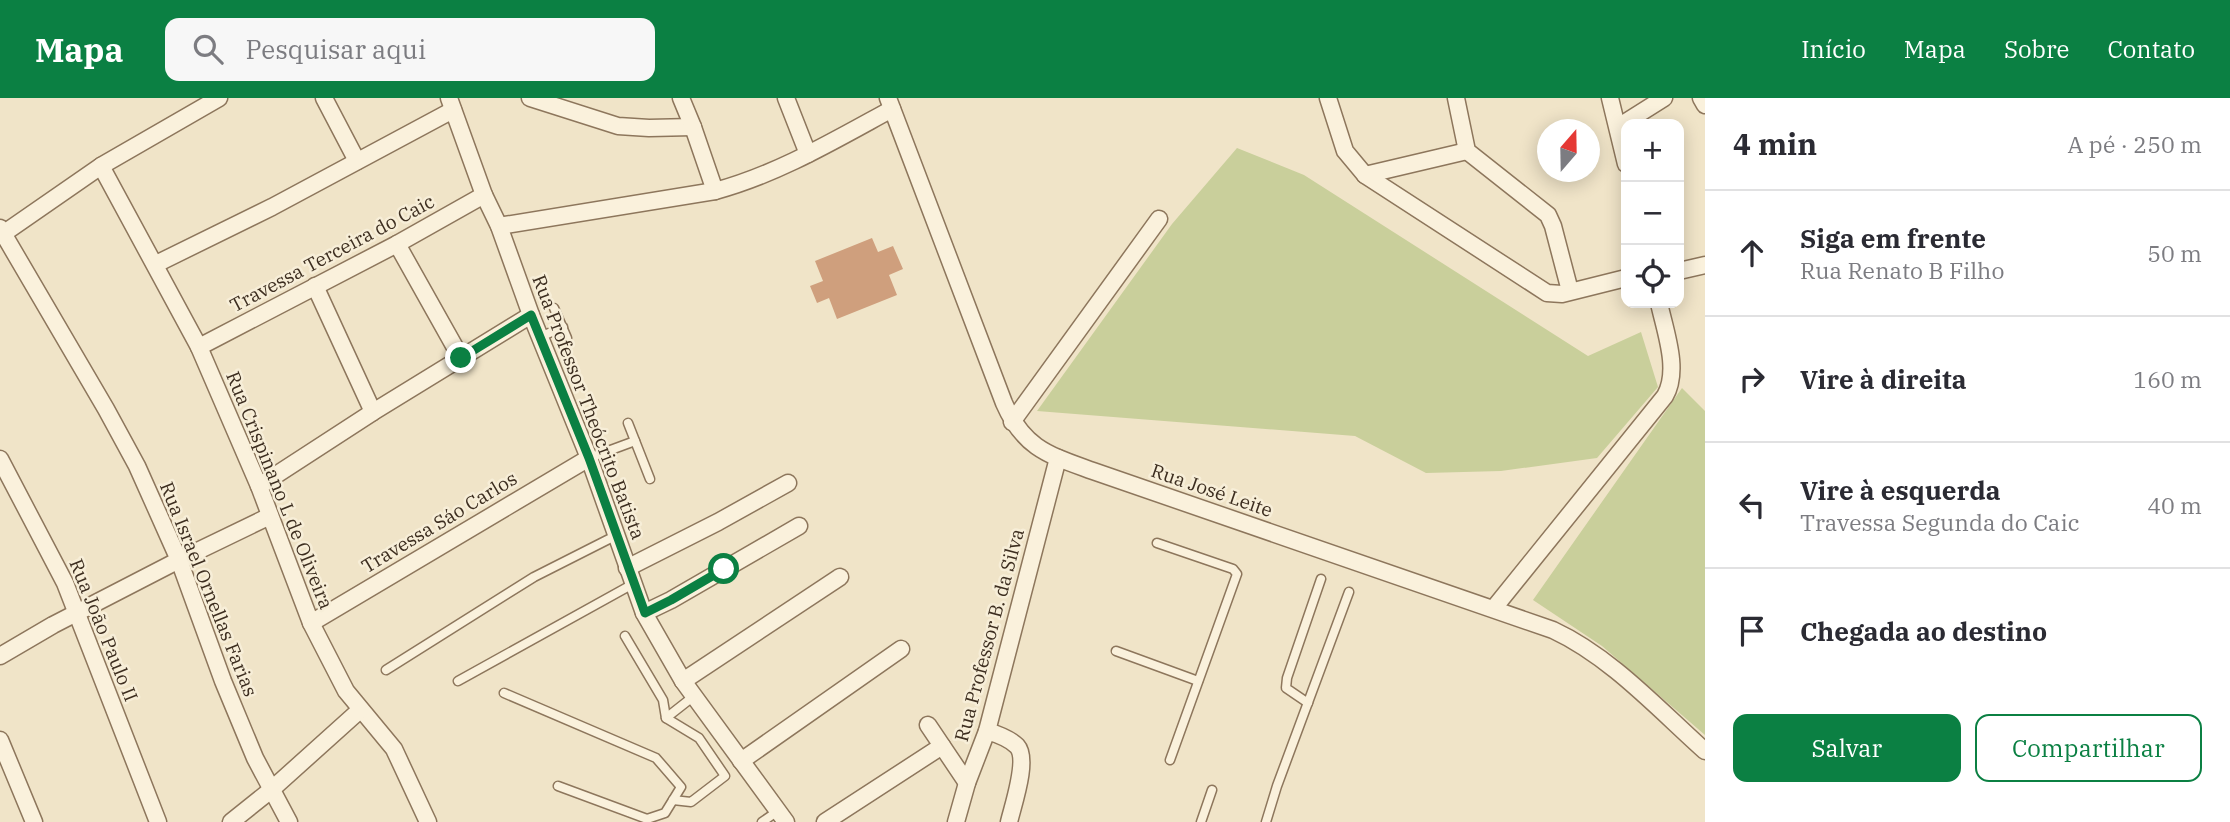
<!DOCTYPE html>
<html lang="pt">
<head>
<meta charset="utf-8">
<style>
  :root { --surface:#fff; --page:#f7f7f7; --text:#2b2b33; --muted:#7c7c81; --line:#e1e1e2; --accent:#0b8043 }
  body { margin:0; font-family:"IBM Plex Serif",serif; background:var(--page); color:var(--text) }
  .controls { position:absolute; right:21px; top:21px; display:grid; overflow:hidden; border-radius:14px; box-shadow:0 4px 18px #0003 }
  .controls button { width:63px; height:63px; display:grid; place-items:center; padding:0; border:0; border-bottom:2px solid var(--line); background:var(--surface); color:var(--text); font:35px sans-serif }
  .compass { position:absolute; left:1537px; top:21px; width:63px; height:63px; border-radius:50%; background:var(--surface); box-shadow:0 4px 18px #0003; rotate:20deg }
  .stop { position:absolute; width:21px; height:21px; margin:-16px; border:5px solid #0b8043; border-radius:50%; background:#fff }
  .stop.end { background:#0b8043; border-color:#fff; box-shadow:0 2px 7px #0008 }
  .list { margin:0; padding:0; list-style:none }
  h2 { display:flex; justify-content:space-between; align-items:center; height:91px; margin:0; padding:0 28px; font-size:30px }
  h2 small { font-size:23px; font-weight:400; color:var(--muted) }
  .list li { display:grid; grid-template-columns:46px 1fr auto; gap:21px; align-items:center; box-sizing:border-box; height:126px; padding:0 28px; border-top:2px solid var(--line) }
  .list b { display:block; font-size:26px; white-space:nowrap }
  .list p { margin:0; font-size:23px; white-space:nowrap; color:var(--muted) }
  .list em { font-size:23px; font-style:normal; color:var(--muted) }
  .actions { display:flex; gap:14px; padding:21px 28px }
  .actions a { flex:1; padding:16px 0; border:2px solid var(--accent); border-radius:14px; text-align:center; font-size:24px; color:var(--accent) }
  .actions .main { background:var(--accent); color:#fff }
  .icon { flex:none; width:38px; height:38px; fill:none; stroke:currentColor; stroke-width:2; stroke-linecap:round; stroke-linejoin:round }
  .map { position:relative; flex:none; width:1705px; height:724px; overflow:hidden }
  header { display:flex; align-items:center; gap:42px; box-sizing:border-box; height:98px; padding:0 35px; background:var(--accent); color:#fff }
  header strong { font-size:33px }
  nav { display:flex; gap:38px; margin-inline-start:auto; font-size:24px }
  .search { width:490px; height:63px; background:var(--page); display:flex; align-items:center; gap:18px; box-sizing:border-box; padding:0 24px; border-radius:14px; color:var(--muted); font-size:26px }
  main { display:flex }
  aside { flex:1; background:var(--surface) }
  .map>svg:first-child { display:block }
  .green { fill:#c9cf9b }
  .building { fill:#cf9f7d }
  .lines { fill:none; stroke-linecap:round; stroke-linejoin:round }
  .lane-casing { stroke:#8d765c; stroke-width:11 }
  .street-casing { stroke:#8d765c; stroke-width:19 }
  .lane { stroke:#faf1dc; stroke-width:8 }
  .street { stroke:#faf1dc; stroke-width:16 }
  .route { stroke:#0b8043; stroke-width:9 }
  .labels { text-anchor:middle; stroke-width:5; stroke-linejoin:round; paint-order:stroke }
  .street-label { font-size:19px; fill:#3d2e20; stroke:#f7eed8 }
</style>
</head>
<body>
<header>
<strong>Mapa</strong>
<div class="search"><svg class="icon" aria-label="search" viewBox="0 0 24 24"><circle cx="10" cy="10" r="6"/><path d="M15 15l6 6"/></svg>Pesquisar aqui</div>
<nav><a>Início</a><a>Mapa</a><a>Sobre</a><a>Contato</a></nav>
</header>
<main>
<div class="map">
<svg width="1705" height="724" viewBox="0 0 1705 724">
  <rect width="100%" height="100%" fill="#f0e4c8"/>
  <g class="green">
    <path d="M1237,50L1304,77L1588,258L1641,234L1658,289L1597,360L1501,373L1426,375L1355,338L1037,313L1172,126Z"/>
    <path d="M1682,290L1705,313V637L1602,548L1533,502Z"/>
  </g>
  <path class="building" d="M872,140L878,154L893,148L903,171L889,177L897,197L837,221L829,200L817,205L810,188L823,183L815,163Z"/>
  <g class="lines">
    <defs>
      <g id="lane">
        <path d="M554,210L567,240"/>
        <path d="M540,239L563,229"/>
        <path d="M628,325L650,381"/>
        <path d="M589,360L635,343"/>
        <path d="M1157,445L1233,471L1237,476L1170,662"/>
        <path d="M625,538L663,602L666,620L699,640L725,678L691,704L673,702"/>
        <path d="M1116,553L1198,583"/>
        <path d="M386,572L534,479L617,437"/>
        <path d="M458,583L633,486"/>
        <path d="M504,595L656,660L681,689L665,715L647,721L558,688"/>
        <path d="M1308,605L1286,590L1287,580L1321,481"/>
        <path d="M666,620L694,598"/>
        <path d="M762,724L778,713"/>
        <path d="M1201,724L1212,692"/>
        <path d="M1266,724L1277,688L1349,494"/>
      </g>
      <g id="street">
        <path d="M324,0L357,63"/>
        <path d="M449,0L484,97L499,128L531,217L589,360L644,515L683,583L786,724"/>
        <path d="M530,0L618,28L649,30L693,29"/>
        <path d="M681,0L693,29L715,93"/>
        <path d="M786,0L808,56"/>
        <path d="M888,0L1004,305C1024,351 1049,357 1093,373L1553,532C1611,559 1658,611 1705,653"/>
        <path d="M1328,0L1345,53L1365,77L1547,195L1562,196L1626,180"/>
        <path d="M1456,0L1467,53L1548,117L1553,128L1570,193"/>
        <path d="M1610,0L1626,66"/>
        <path d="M1701,0L1705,7"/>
        <path d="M1618,29L1664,0"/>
        <path d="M101,68L199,249L259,388L311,525L346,593L394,651L428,724"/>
        <path d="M1365,77L1467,53"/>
        <path d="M499,128L715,93C778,76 835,42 892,11"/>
        <path d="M0,130L106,311L137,368L179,462L223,583L255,660L289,724"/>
        <path d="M0,138L101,68L219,0"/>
        <path d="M397,146L461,260"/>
        <path d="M156,166L272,109L453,12"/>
        <path d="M1679,173L1705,167"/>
        <path d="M315,188L373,314"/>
        <path d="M199,249L397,146L484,97"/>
        <path d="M1012,324L1159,121"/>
        <path d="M0,361L65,485L158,724"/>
        <path d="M259,388L373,314L531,217"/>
        <path d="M627,470L718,424L788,385"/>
        <path d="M1494,510L1665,298C1680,272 1665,233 1659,205"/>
        <path d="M644,515L671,502L799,428"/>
        <path d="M311,525L589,360"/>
        <path d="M0,558L53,527L179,462L270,418"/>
        <path d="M683,583L840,479"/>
        <path d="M928,627L967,685"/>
        <path d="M987,633C997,636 1009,640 1017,648C1029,661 1013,707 1009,724"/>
        <path d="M0,642L34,724"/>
        <path d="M741,663L901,551"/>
        <path d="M231,724L271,692L360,612"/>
        <path d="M825,724L942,648"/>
        <path d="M956,724L967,685L987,633L1058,360"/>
      </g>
    </defs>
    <use href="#lane" class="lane-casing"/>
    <use href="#street" class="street-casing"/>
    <use href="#lane" class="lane"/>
    <use href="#street" class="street"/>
  </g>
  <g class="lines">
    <path class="route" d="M461,260L531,217L589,360L645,515L671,502L724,471"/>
  </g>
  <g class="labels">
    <g class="street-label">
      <text transform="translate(332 155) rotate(-28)" y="7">Travessa Terceira do Caic</text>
      <text transform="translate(589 309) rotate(69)" y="7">Rua Professor Theócrito Batista</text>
      <text transform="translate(280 392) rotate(68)" y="7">Rua Crispinano L de Oliveira</text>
      <text transform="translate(1212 392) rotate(19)" y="7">Rua José Leite</text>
      <text transform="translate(439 424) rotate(-31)" y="7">Travessa Sáo Carlos</text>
      <text transform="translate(209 491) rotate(68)" y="7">Rua Israel Ornellas Farias</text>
      <text transform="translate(104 532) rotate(68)" y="7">Rua João Paulo II</text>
      <text transform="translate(989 537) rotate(-75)" y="7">Rua Professor B. da Silva</text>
    </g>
  </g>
</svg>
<div class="controls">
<button>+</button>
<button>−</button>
<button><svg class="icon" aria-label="locate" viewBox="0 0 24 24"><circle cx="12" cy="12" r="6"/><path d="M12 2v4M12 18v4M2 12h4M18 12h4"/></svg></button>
</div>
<svg class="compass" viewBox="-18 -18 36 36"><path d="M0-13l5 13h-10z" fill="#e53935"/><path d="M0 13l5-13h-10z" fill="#7c7c81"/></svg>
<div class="stop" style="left:724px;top:471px"></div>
<div class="stop end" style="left:461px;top:260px"></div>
</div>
<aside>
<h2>4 min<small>A pé · 250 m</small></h2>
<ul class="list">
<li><svg class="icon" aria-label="ahead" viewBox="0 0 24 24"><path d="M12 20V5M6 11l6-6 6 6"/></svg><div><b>Siga em frente</b><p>Rua Renato B Filho</p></div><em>50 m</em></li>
<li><svg class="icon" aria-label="right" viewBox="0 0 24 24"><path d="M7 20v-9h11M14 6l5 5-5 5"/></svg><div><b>Vire à direita</b></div><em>160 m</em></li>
<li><svg class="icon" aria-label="left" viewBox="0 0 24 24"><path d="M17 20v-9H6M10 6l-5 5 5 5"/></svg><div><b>Vire à esquerda</b><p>Travessa Segunda do Caic</p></div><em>40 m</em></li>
<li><svg class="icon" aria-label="arrive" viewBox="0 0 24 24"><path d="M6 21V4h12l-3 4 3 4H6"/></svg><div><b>Chegada ao destino</b></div></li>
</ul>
<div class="actions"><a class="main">Salvar</a><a>Compartilhar</a></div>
</aside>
</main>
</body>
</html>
